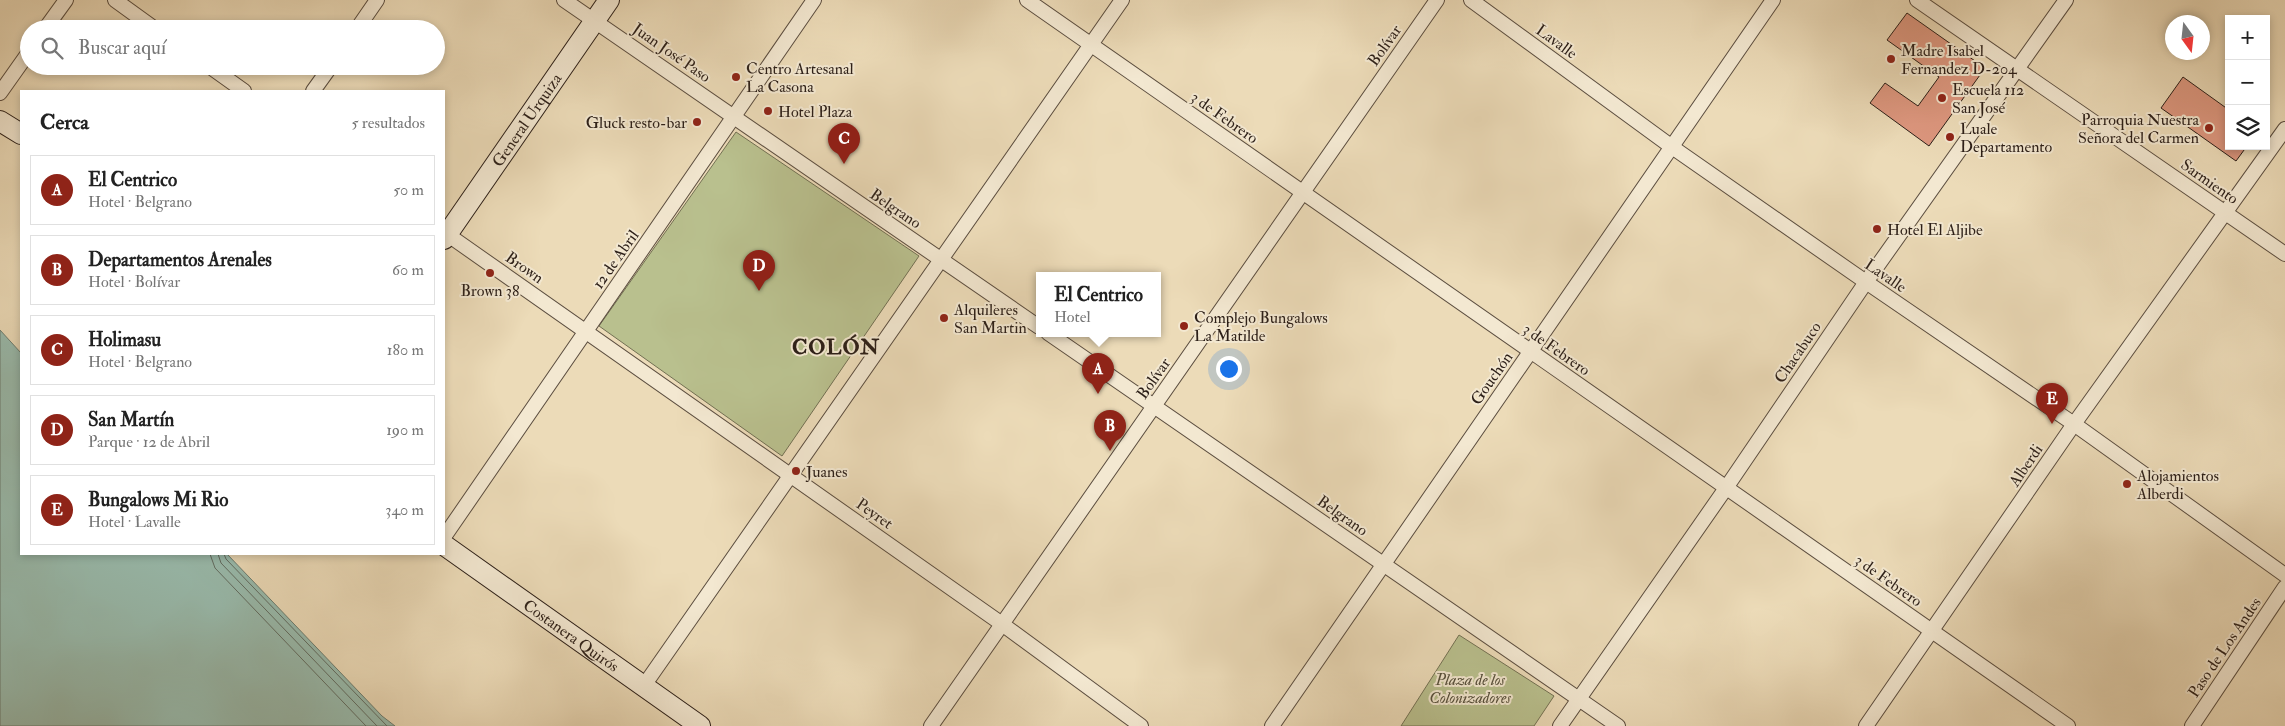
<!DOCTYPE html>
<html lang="es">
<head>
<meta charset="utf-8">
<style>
  :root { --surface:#fff; --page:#f6f6f6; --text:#222; --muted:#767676; --line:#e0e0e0; --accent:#8f2418 }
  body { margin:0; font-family:"IM FELL Double Pica",serif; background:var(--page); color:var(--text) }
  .controls { position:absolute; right:15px; top:15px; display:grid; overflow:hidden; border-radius:0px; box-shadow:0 2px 8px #0003 }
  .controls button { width:45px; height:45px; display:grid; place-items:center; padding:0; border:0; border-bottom:1px solid var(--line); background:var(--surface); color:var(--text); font:25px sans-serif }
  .compass { position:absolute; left:2165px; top:15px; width:45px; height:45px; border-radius:50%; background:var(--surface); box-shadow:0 2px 8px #0003; rotate:165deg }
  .you { position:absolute; left:1228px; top:368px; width:18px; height:18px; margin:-12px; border:4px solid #fff; border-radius:50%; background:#1a73e8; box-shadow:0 0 0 8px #1a73e833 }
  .badge { display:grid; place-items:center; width:32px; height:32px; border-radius:50%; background:var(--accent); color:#fff; font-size:16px; font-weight:700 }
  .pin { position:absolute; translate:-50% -41px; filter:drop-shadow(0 1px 2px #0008) }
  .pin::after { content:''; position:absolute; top:26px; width:18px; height:15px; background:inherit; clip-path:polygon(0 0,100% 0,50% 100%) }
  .popup { position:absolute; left:1036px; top:272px; width:125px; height:65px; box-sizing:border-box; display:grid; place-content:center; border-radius:0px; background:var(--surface); filter:drop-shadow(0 1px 4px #0005); font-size:16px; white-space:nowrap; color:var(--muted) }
  .popup b { font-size:19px; color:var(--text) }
  .popup::after { content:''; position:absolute; left:50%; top:100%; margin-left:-10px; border:10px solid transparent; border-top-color:var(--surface) }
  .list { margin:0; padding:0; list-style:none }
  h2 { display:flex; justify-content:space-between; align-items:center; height:65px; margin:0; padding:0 20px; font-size:21px }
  h2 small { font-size:16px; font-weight:400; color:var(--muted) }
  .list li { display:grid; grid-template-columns:32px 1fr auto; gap:15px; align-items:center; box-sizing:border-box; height:70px; margin:0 10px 10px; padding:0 10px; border:1px solid var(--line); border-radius:0px }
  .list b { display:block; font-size:19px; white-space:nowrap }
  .list p { margin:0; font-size:16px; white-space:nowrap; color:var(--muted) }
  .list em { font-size:16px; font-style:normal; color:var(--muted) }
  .icon { flex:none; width:28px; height:28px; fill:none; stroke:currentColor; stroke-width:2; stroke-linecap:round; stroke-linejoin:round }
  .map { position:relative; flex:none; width:2285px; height:726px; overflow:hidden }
  .search { position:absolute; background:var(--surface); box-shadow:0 2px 8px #0003; left:20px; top:20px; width:425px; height:55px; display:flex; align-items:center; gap:12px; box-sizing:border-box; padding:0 18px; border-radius:28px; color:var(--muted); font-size:19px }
  .panel { position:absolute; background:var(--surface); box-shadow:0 2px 8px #0003; left:20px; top:90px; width:425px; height:465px; border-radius:0px }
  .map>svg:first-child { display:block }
  .green { fill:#b9c08e; stroke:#727053 }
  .water { fill:#99bbad; stroke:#6d7d71 }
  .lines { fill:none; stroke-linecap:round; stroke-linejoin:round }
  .shore { stroke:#626d62; stroke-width:1 }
  .building { fill:#dd977f; stroke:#2c1f18 }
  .street-casing { stroke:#5c4e40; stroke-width:16 }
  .secondary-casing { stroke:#2c1f18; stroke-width:22 }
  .street { stroke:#f3e8d1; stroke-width:14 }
  .secondary { stroke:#f3e8d1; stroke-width:20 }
  .poi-dot { fill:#8f2418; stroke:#f3e8d1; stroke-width:2 }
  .labels { text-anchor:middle; stroke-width:4; stroke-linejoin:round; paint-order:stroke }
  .street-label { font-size:16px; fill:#2c1f18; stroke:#f3e8d1 }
  .poi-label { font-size:16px; fill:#2c1f18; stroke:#f3e8d1; text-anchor:start }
  .park-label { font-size:16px; font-style:italic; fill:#564f3b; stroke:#f3e8d1 }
  .district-label { font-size:21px; font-weight:bold; letter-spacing:1px; fill:#2c1f18; stroke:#f3e8d1 }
</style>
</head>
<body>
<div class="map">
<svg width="2285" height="726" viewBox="0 0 2285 726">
  <rect width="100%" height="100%" fill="#ecdbb8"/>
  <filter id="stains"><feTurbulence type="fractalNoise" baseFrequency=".004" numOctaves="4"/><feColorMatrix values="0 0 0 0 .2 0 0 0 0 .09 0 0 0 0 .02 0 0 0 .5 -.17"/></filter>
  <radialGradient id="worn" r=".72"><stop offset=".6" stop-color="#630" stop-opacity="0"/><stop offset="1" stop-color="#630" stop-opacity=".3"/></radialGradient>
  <g class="green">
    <path d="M736,132L919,256L782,456L599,326Z"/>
    <path d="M1459,635L1554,696L1534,726H1401Z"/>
  </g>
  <path class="water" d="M0,330L21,353V554H227L382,716L395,726H0Z"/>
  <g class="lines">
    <g class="shore">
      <path d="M210,554L215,568L366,726"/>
      <path d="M218,554L221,563L377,726"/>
      <path d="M224,554L226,559L387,726"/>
    </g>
  </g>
  <g class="building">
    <path d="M1907,13L1985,68L1929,146L1870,103L1885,83L1918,106L1939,77L1887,40Z"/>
    <path d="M2183,77L2229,110V146H2247L2236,161L2161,108Z"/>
  </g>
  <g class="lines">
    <defs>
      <g id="street">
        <path d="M115,0L155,29"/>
        <path d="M564,0L1039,327"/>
        <path d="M1027,0L2068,726"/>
        <path d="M1471,0L1672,147L1866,282L2074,424L2285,575"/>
        <path d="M1917,0L2285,254"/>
        <path d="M45,29L66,0"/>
        <path d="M357,29L377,0"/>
        <path d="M209,66L244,91"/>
        <path d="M313,91L331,66"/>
        <path d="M0,93L29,52"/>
        <path d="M444,232L1002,624L1141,726"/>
        <path d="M1048,333L1618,726"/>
        <path d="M444,537L814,0"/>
        <path d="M643,687L1122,0"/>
        <path d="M931,726L1437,0"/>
        <path d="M1272,726L1773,0"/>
        <path d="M1560,726L1726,488L1866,282L2066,0"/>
        <path d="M1866,726L2074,424L2285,129"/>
        <path d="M2192,726L2285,587"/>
      </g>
      <g id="secondary">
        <path d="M0,121L21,134"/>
        <path id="s1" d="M444,239L609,0"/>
        <path id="s2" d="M444,545L700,726"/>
      </g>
    </defs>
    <use href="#street" class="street-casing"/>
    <use href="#secondary" class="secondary-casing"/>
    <use href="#street" class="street"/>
    <use href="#secondary" class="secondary"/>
  </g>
  <g class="poi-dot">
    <circle cx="1891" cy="59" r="5"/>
    <circle cx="736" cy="77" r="5"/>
    <circle cx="1942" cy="98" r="5"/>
    <circle cx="768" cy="111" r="5"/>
    <circle cx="697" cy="122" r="5"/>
    <circle cx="2209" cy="128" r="5"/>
    <circle cx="1950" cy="137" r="5"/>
    <circle cx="1877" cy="229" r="5"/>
    <circle cx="490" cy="273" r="5"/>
    <circle cx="944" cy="318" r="5"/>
    <circle cx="1184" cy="326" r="5"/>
    <circle cx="796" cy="471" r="5"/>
    <circle cx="2127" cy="484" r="5"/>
  </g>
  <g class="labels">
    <g class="street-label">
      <text transform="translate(1557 41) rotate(36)" y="6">Lavalle</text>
      <text transform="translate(1384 45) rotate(-55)" y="6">Bolívar</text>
      <text transform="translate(672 52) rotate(35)" y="6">Juan José Paso</text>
      <text transform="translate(1225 117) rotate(35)" y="6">3 de Febrero</text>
      <text dy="6" stroke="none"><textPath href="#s1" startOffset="145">General Urquiza</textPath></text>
      <text transform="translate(2210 181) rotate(35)" y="6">Sarmiento</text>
      <text transform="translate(896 208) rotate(34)" y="6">Belgrano</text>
      <text transform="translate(615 259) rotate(-55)" y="6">12 de Abril</text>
      <text transform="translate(525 267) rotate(35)" y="6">Brown</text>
      <text transform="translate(1886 275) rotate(34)" y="6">Lavalle</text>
      <text transform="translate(1557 349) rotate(35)" y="6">3 de Febrero</text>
      <text transform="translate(1797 352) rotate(-56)" y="6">Chacabuco</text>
      <text transform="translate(1153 378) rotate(-55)" y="6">Bolívar</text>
      <text transform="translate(1491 378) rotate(-55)" y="6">Gouchón</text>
      <text transform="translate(2025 465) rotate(-56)" y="6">Alberdi</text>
      <text transform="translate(875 513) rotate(35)" y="6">Peyret</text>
      <text transform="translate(1343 515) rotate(35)" y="6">Belgrano</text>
      <text transform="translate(1889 580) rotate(35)" y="6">3 de Febrero</text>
      <text dy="6" stroke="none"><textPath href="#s2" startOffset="156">Costanera Quirós</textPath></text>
      <text transform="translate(2224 647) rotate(-56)" y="6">Paso de Los Andes</text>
    </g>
    <g class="poi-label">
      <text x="1901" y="56">Madre Isabel<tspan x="1901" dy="18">Fernandez D-204</tspan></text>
      <text x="746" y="74">Centro Artesanal<tspan x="746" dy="18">La Casona</tspan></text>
      <text x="1952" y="95">Escuela 112<tspan x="1952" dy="18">San José</tspan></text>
      <text x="778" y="117">Hotel Plaza</text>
      <text x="2199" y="125" text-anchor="end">Parroquia Nuestra<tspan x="2199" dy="18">Señora del Carmen</tspan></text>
      <text x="687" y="128" text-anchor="end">Gluck resto-bar</text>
      <text x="1960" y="134">Luale<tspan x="1960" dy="18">Departamento</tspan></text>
      <text x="1887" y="235">Hotel El Aljibe</text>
      <text x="490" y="296" text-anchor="middle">Brown 38</text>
      <text x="954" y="315">Alquileres<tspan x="954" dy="18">San Martin</tspan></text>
      <text x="1194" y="323">Complejo Bungalows<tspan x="1194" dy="18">La Matilde</tspan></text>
      <text x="806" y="477">Juanes</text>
      <text x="2137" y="481">Alojamientos<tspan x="2137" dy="18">Alberdi</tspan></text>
    </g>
    <g class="park-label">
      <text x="1470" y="685">Plaza de los<tspan x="1470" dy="18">Colonizadores</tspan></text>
    </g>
    <g class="district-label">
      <text x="836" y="354">COLÓN</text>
    </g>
  </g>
  <rect width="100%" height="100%" filter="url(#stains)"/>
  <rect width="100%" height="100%" fill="url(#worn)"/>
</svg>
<div class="controls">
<button>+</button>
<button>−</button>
<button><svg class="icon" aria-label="layers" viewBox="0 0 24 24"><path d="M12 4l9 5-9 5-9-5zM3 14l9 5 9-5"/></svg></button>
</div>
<svg class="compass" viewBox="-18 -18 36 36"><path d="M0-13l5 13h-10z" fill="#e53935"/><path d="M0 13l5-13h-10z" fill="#767676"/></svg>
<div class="you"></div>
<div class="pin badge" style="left:1098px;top:394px">A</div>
<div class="popup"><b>El Centrico</b>Hotel</div>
<div class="pin badge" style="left:1110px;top:451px">B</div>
<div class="pin badge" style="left:844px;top:164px">C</div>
<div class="pin badge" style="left:759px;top:291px">D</div>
<div class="pin badge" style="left:2052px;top:424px">E</div>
<div class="search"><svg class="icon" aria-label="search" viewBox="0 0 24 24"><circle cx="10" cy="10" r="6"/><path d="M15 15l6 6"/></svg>Buscar aquí</div>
<section class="panel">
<h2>Cerca<small>5 resultados</small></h2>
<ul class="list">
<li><span class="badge">A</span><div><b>El Centrico</b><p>Hotel · Belgrano</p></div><em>50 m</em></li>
<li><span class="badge">B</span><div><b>Departamentos Arenales</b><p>Hotel · Bolívar</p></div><em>60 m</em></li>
<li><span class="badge">C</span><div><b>Holimasu</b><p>Hotel · Belgrano</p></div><em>180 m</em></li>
<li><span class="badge">D</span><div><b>San Martín</b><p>Parque · 12 de Abril</p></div><em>190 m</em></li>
<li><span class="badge">E</span><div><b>Bungalows Mi Rio</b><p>Hotel · Lavalle</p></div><em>340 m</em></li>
</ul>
</section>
</div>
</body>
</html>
